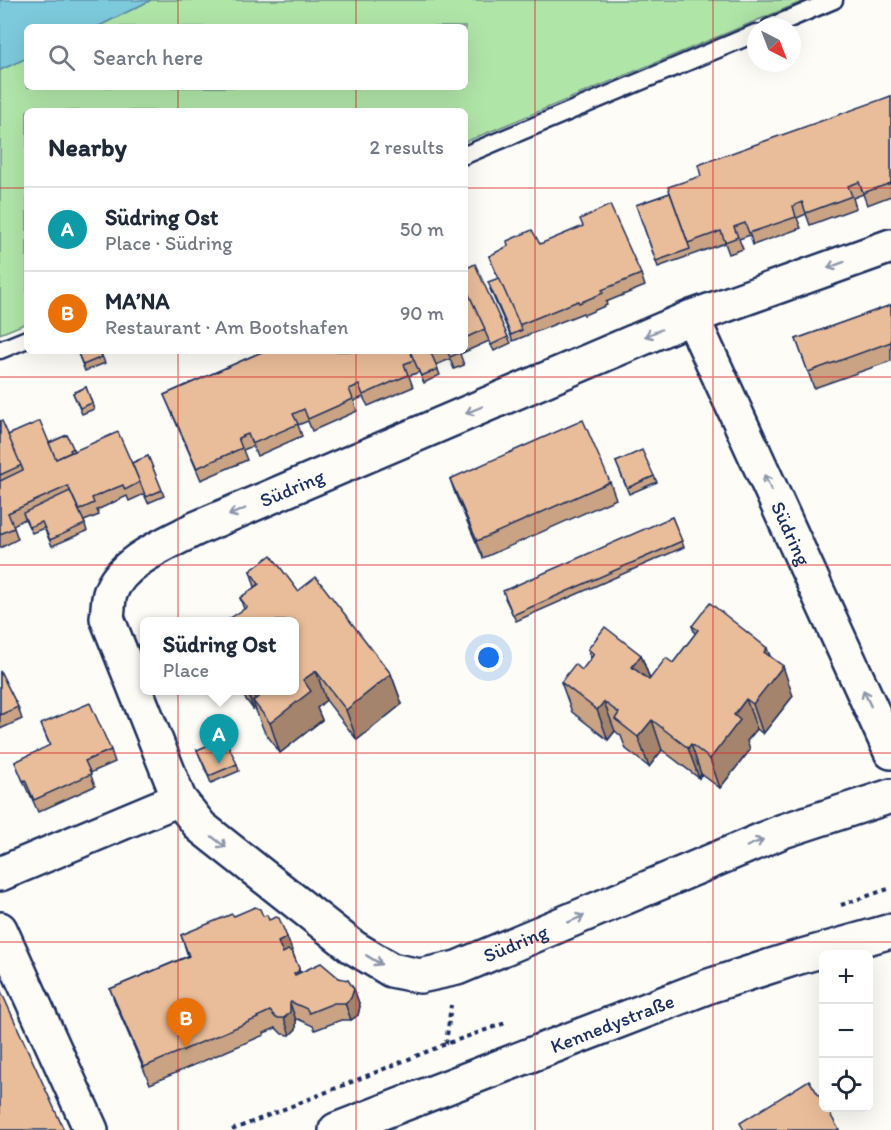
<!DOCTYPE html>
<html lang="en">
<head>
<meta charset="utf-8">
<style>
  :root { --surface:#fff; --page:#f2f2f3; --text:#1f2937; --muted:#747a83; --line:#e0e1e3; --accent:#2563eb }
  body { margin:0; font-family:Itim,sans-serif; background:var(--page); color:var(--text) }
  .controls { position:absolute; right:18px; bottom:18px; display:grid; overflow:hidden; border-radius:9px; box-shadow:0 6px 24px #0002 }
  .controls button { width:54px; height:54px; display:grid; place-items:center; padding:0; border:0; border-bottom:2px solid var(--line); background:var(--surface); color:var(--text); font:30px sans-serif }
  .compass { position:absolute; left:747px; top:18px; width:54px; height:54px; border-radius:50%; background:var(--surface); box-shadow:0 6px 24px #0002; rotate:138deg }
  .you { position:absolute; left:489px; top:658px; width:21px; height:21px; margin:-15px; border:4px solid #fff; border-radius:50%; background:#1a73e8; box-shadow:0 0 0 9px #1a73e833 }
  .badge { display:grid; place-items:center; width:39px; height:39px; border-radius:50%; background:var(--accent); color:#fff; font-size:20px; font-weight:700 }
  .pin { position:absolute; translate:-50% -50px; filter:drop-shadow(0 2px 3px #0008) }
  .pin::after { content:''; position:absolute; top:32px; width:21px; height:18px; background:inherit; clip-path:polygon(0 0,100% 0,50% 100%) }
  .popup { position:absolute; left:140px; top:617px; width:159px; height:78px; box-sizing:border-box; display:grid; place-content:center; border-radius:9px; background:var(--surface); filter:drop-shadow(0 2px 4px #0005); font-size:20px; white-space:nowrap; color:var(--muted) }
  .popup b { font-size:22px; color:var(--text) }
  .popup::after { content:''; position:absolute; left:50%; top:100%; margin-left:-12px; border:12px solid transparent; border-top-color:var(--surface) }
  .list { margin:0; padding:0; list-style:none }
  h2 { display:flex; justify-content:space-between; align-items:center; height:78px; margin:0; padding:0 24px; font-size:26px }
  h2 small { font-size:20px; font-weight:400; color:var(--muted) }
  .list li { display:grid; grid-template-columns:39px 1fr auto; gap:18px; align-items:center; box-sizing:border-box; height:84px; padding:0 24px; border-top:2px solid var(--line) }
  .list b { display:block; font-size:22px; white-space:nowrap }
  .list p { margin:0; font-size:20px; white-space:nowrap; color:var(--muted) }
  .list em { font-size:20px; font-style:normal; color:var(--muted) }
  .icon { flex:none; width:33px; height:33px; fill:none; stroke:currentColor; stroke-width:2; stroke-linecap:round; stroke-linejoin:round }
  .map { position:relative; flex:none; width:891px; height:1130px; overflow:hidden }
  .search { position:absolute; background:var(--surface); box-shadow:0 6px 24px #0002; left:24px; top:24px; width:444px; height:66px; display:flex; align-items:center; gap:15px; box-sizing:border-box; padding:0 21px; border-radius:9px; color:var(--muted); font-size:22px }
  .panel { position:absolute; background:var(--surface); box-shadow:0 6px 24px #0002; left:24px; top:108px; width:444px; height:246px; border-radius:9px }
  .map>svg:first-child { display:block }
  .green { fill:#b0e5a8; stroke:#668a83; stroke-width:1.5 }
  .water { fill:#7dcadc; stroke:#568caa; stroke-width:1.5 }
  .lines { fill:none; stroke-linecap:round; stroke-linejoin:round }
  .lane-casing { stroke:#1b2f5e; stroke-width:21 }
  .street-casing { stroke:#1b2f5e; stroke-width:38 }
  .secondary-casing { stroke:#1b2f5e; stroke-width:38 }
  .path { stroke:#1b2f5e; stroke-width:4; stroke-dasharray:4.5 4.5; stroke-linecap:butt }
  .lane { stroke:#fdfcf7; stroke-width:16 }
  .street { stroke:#fdfcf7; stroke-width:33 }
  .secondary { stroke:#fdfcf7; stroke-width:33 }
  .wall { fill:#c9a384; stroke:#1b2f5e; stroke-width:1.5 }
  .shaded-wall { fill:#a4846c; stroke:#1b2f5e; stroke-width:1.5 }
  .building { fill:#eabd9a; stroke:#1b2f5e; stroke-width:1.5 }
  .oneway { stroke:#8c96aa }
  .grid { fill:none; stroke:#d62828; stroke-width:1.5; stroke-opacity:0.55 }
  .labels { text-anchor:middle; stroke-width:4.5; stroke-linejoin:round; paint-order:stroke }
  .street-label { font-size:20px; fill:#1b2f5e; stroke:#fdfcf7 }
</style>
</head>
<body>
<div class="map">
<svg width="891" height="1130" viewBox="0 0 891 1130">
  <rect width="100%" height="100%" fill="#fdfcf7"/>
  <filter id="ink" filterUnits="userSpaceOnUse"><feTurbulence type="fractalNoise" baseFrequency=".0167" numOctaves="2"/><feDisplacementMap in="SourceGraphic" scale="12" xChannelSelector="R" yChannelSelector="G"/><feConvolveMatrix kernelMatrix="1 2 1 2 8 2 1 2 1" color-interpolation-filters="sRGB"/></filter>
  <g filter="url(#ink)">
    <path class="green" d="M151,0H806L465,142V111H27V323L0,334V70L27,58V87H465V27H97Z"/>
    <path class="water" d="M0,0H151L97,27H27V58L0,70Z"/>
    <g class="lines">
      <defs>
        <g id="lane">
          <path d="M770,27L834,0"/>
          <path d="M465,155L756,33"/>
          <path d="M0,350L27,339"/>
        </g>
        <g id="street">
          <path id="s1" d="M891,246L692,317L195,529C166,544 120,562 110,594C108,601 108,611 107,618L179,799L201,827L353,947L391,970L420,976L457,968L783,831L891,796"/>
          <path id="s2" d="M692,317L891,752"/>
          <path d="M0,874L179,799"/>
          <path d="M0,929L91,1130"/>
        </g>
        <g id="secondary">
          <path id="s3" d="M336,1130L709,986L799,957L891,931"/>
        </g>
      </defs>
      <use href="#lane" class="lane-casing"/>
      <use href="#street" class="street-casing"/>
      <use href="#secondary" class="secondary-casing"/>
      <g class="path">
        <path d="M841,905L891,888"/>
        <path d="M446,1044L451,1005"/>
        <path d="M232,1130L446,1044L508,1022"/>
      </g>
      <use href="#lane" class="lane"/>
      <use href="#street" class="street"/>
      <use href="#secondary" class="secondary"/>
    </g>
    <g class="wall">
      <path d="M891,96V196L867,205L863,194L853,198L856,208L810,225L806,214L797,218L801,228L753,245L750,235L739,239L743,249L729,254L725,243L658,267L636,205L670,193L701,176Z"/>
      <path d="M540,244L641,274L645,286L606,302L607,305L584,315L583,313L513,341L490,289L498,279L489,256Z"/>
      <path d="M465,269L508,337L511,343L494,351L489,341L460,354L464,365L454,369L450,359L436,365L440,375L424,383L419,372L409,376L413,387L368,406L363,397L354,401L357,411L312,431L308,421L298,425L302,436L257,456L253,446L243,450L247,460L201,480L164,395L264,351H465Z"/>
      <path d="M891,305V361L814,388L796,339Z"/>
      <path d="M77,351H100L105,363L85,371Z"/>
      <path d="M86,387L94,409L82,414L73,393Z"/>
      <path d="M0,421L8,435L49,443L67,435L74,451L132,463L148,456L164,496L148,503L144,494L129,501L127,496L97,510L99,515L84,521L87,531L52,546L44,528L32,533L25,519L13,525L18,539L0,548Z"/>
      <path d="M616,462L654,476L657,482L629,494Z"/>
      <path d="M450,479L610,482L616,499L483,558L456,496Z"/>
      <path d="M672,517L684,547L516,621L505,598Z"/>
      <path d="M250,571L298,591L391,674L402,704L357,740L326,700L317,708L322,720L280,753L264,731L255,708L253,709L239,690H294L244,609L240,598L255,587Z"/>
      <path d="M692,626L771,657L793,696L763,734L757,729L747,741L750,750L720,788L701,774L699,778L662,750L649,767L626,749L621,736L615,731L608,740L572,712L561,682L582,670L591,659L588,649L641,655L650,679L673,663L695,634Z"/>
      <path d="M0,671L18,707L22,719L0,729Z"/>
      <path d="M41,724L111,750L115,762L90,773L95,786L38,812L29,792H28L15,762L50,746Z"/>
      <path d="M197,750L237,764L239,771L211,783Z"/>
      <path d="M234,916H263L269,920L293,953L300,972L339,978L354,989L360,1006L358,1015L351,1020H341L315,1030L313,1026L298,1019L296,1020V1029L290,1035L282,1034L276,1028L264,1033V1035L150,1084L116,1005L110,989L188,956L181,935Z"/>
    </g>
    <g class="shaded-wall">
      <path d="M767,648L777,674L783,666L793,696L763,734L753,704L764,652Z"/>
      <path d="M641,655L652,685L632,667Z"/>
      <path d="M316,671L326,700L317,708L322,720L280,753L270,723L303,680Z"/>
      <path d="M391,674L402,704L357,740L346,710Z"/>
      <path d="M247,690H252L258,706L253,701L255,708L253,709Z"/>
      <path d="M746,699L757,729L747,741L750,750L720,788L710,759L734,715Z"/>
      <path d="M604,702L615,731L608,740L597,710Z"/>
      <path d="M652,720L662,750L649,767L638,737Z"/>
      <path d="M691,744L701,774L699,778L688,748Z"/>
      <path d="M287,937L293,953L284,959L278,942Z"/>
      <path d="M354,989L360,1006L358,1015L351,1020L345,1003Z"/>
      <path d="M290,1003L296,1020V1029L290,1035L284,1018Z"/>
    </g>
    <g class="building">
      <path d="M891,96V183L863,193L859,182L848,186L852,196L806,213L802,202L793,206L796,217L749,233L745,223L734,227L738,237L725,242L721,231L688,243L668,187L701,176L698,165Z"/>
      <path d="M670,193L690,249L656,261L636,205Z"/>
      <path d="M610,205L641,274L602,290L603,293L579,303L578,301L519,325L489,256L508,246L507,241L532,230L540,244L583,226L580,219Z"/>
      <path d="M475,264L508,337L491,345L465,286V269Z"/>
      <path d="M499,278L522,330L511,335L488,282Z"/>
      <path d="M465,286L485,329L465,338Z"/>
      <path d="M891,305V342L808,372L796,339Z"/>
      <path d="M77,351H100L102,357L83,365Z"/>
      <path d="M264,351H410L414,360L404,364L408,375L363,395L359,385L349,389L353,399L308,419L304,409L293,414L298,424L252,444L248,434L238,438L242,448L197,468L164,395Z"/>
      <path d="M410,351H430L438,369L421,376Z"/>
      <path d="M447,351H459V353L450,357Z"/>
      <path d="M86,387L92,403L80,408L73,393Z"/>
      <path d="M583,420L610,482L477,541L450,479Z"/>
      <path d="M0,421H2L22,465L0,475Z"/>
      <path d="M40,421L56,459L118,432L140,482L125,490L123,485L108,491L92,498L94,503L79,510L68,486L8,513L14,528L0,534V481L23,470L8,435Z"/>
      <path d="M67,435L73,448L70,450L71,452L56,459L49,443Z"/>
      <path d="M642,450L654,476L627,488L616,462Z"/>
      <path d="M148,456L162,490L146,497L132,463Z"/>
      <path d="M70,491L85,524L50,540L42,522L29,527L23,513Z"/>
      <path d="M672,517L682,541L513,615L503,591Z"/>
      <path d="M271,555L298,591L316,577L391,674L346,710L316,671L303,680L311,691L270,723L253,701L261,695L258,690H294V621H226L247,607L240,598L259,584L250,571Z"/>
      <path d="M710,603L767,648L764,652L783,666L753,704L746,699L734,715L740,720L710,759L691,744L688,748L652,720L638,737L615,719L619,713L604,702L597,710L561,682L575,664L582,670L594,654L588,649L605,627L641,655L632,667L649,680L666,658L673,663L698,630L692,626Z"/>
      <path d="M0,671L18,707L0,715Z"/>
      <path d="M90,703L111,750L85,761L91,774L34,800L25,780L23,781L15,762L50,745L41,724Z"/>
      <path d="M225,738L237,764L209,776L197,750Z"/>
      <path d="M255,907L260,909L263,916L267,915L269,920L276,917L279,918L287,937L278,942L283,953L288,950L292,952L299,968L298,972L294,973L295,975L321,963L339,978L348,980L354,989L351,998L345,1003H334L309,1013L307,1009L291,1002L290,1003V1012L284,1018H276L270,1011L257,1017L258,1018L144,1067L110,989L189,956L181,935L232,914L234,916Z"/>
      <path d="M0,989L64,1130H0Z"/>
      <path d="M809,1080L824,1104V1107H826L839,1130H744L740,1123Z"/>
    </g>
    <defs><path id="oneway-shaft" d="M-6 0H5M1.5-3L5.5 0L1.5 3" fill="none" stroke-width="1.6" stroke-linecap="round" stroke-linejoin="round" transform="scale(1.5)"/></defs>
    <g class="oneway">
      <use href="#oneway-shaft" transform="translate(836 265) rotate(160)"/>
      <use href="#oneway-shaft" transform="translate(653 333) rotate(157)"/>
      <use href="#oneway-shaft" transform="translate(474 410) rotate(157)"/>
      <use href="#oneway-shaft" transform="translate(768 483) rotate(-115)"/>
      <use href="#oneway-shaft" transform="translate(237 512) rotate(157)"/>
      <use href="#oneway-shaft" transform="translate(867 698) rotate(-115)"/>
      <use href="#oneway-shaft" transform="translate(219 842) rotate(38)"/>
      <use href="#oneway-shaft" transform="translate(755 843) rotate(-23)"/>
      <use href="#oneway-shaft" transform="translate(576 919) rotate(-23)"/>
      <use href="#oneway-shaft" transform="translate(374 960) rotate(31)"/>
    </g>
  </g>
  <path class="grid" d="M178,0V27M356,0V27M535,0V1130M713,0V1130M178,87V111M356,87V111M0,188H27M465,188H891M178,351V1130M356,351V1130M0,377H891M0,565H891M0,753H891M0,942H891"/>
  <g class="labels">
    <g class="street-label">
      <text transform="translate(292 488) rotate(-23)" y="7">Südring</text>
      <text dy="7" stroke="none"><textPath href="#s2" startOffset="238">Südring</textPath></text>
      <text dy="7" stroke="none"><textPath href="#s1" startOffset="1485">Südring</textPath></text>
      <text dy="7" stroke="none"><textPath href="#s3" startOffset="296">Kennedystraße</textPath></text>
    </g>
  </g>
</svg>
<div class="controls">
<button>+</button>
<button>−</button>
<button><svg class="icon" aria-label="locate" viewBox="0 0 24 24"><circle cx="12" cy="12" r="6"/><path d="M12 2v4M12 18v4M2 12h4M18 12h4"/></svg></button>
</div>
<svg class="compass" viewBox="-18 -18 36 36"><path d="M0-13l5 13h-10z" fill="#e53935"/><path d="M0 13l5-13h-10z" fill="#747a83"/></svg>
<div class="you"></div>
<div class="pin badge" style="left:219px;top:764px;background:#0f9aa8">A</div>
<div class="popup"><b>Südring Ost</b>Place</div>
<div class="pin badge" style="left:186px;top:1048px;background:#e8710a">B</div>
<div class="search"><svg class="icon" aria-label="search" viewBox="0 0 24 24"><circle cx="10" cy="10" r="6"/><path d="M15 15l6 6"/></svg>Search here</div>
<section class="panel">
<h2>Nearby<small>2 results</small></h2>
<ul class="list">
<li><span class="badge" style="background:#0f9aa8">A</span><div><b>Südring Ost</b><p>Place · Südring</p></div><em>50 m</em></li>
<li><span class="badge" style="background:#e8710a">B</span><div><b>MA’NA</b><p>Restaurant · Am Bootshafen</p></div><em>90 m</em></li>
</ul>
</section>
</div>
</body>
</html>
